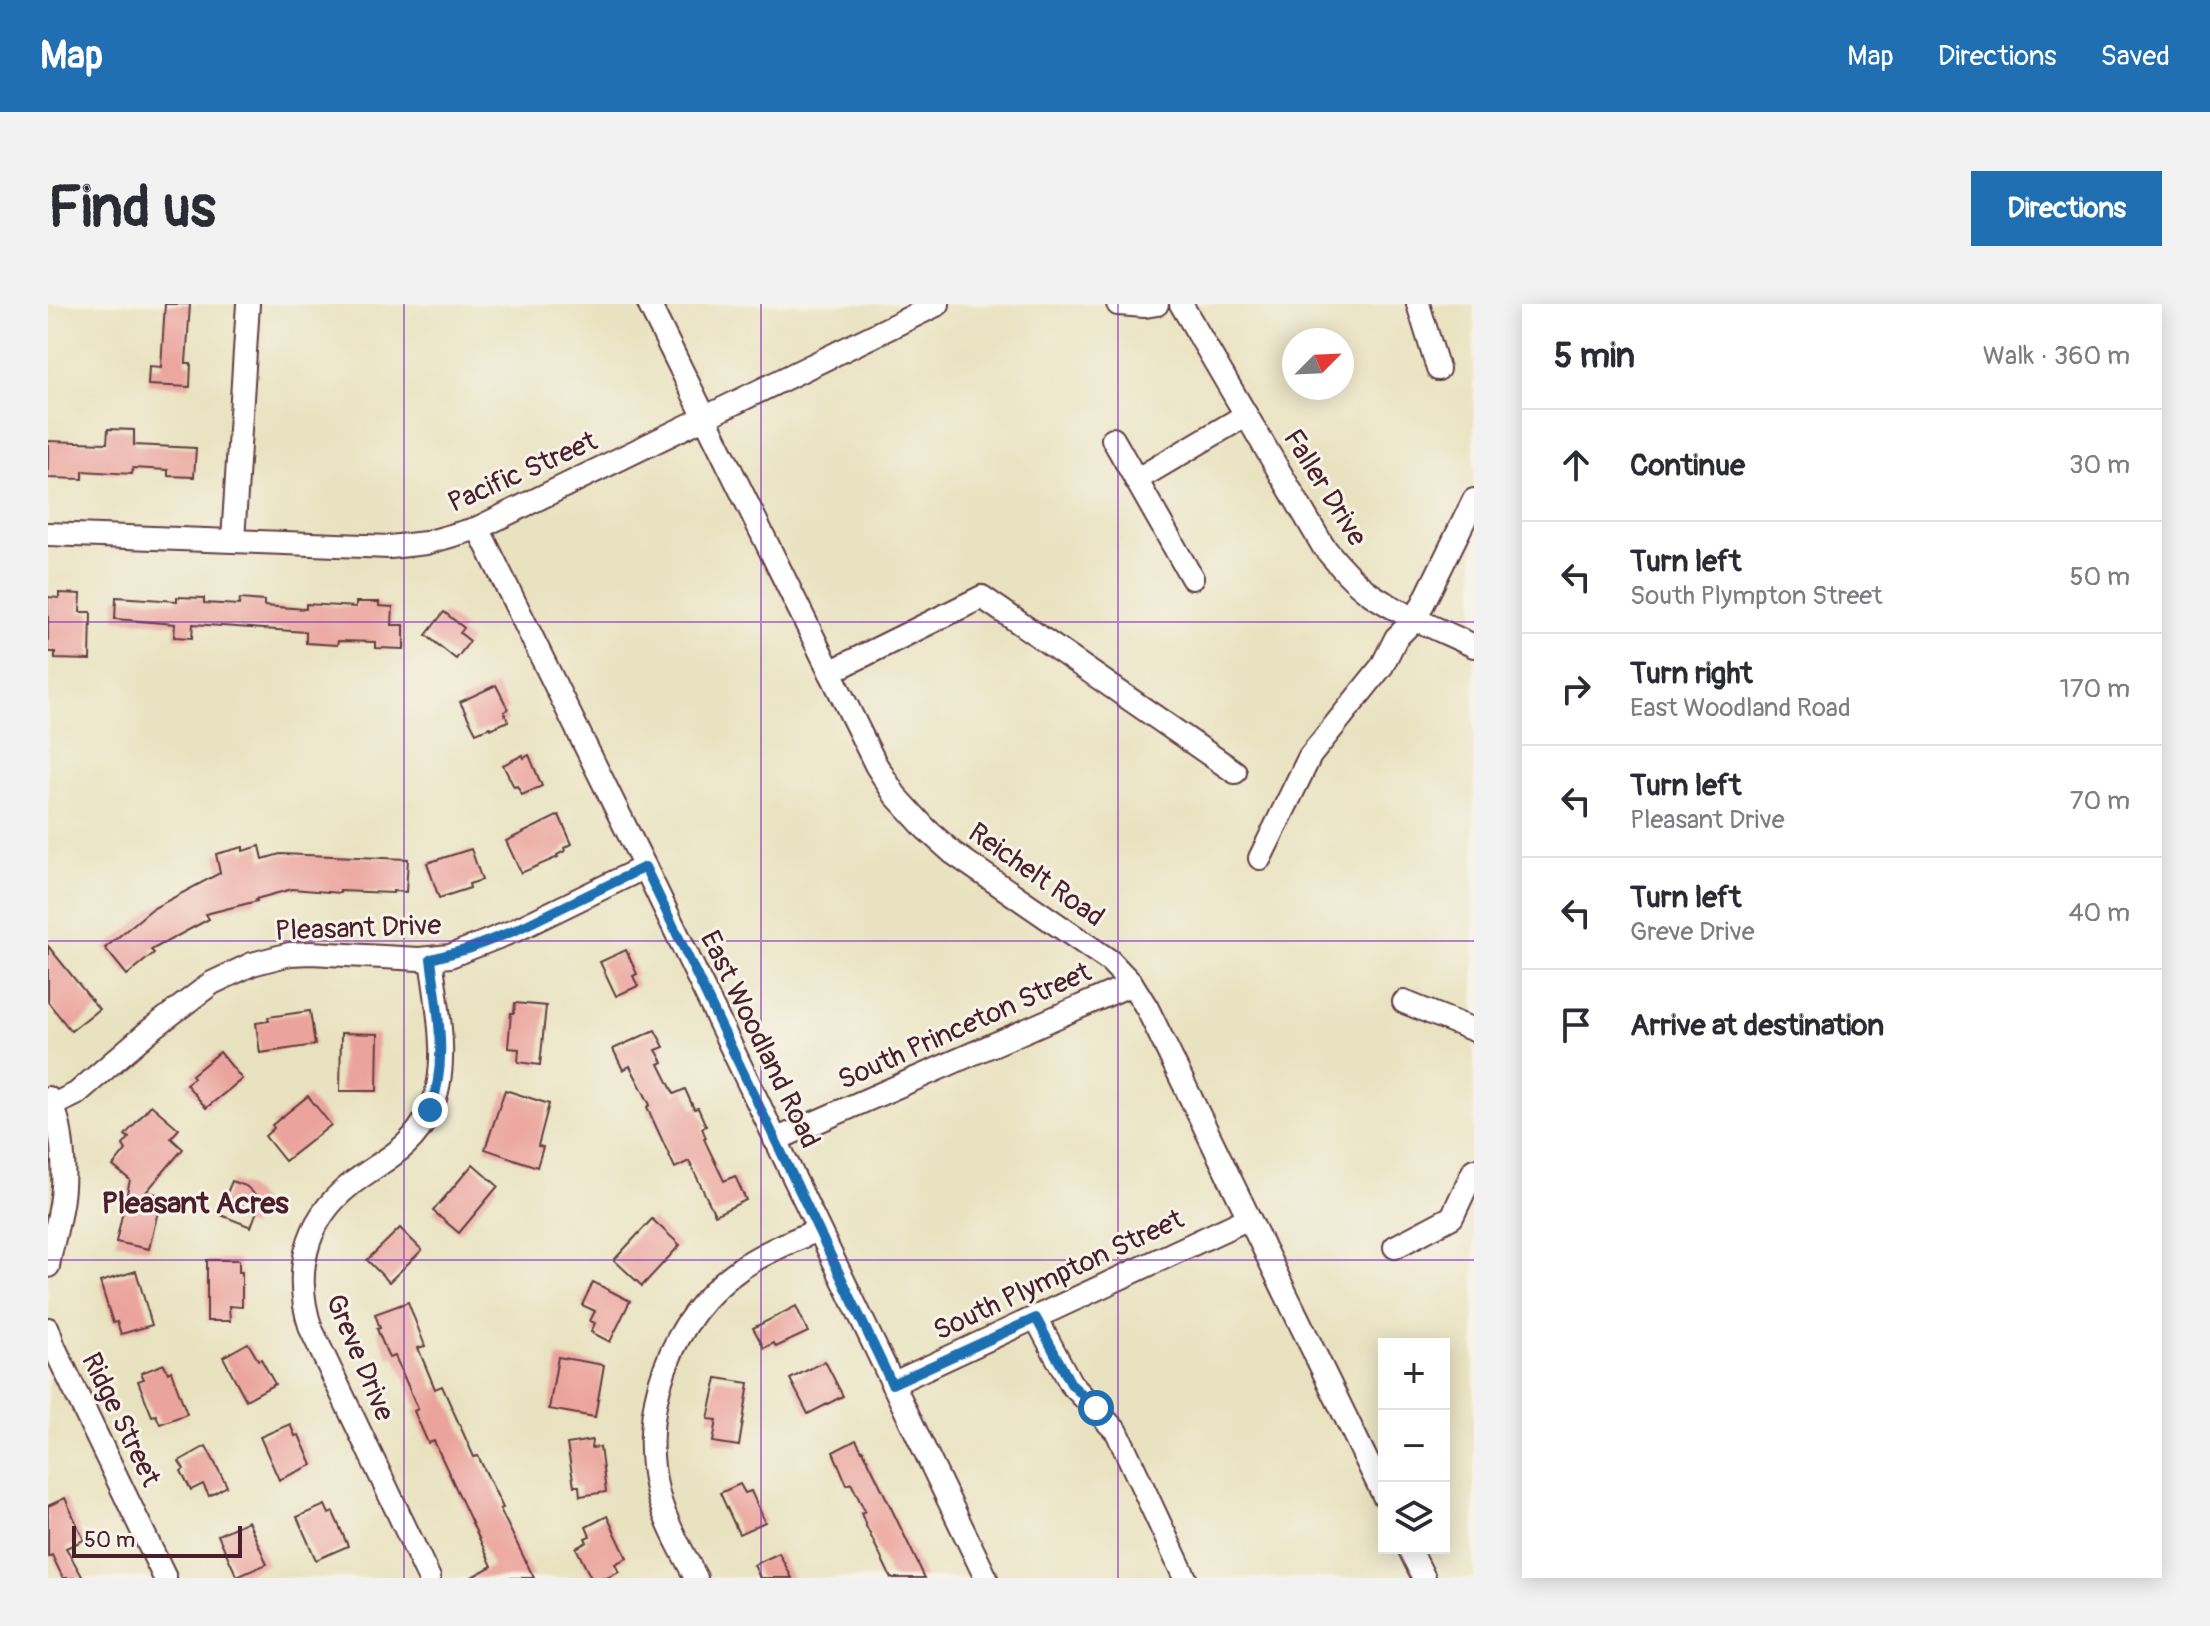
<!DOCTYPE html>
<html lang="en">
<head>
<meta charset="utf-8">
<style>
  :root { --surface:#fff; --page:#f2f2f3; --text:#2b2b33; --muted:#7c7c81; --line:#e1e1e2; --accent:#1f6fb2 }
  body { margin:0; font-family:Pangolin,sans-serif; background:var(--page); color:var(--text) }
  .controls { position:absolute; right:24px; bottom:24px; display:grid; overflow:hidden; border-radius:0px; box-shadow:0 4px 20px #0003 }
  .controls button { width:72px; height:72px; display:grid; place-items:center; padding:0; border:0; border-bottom:2px solid var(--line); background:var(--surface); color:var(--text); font:40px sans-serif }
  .compass { position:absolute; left:1234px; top:24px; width:72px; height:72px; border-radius:50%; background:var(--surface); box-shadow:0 4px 20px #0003; rotate:66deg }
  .scale { position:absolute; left:24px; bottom:20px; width:170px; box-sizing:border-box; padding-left:8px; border:4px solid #4a1f2b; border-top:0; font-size:22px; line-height:28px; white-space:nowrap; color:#4a1f2b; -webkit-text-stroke:6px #f7f3e8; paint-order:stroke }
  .stop { position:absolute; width:24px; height:24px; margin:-18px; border:6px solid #1f6fb2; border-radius:50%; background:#fff }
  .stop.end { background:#1f6fb2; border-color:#fff; box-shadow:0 2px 8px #0008 }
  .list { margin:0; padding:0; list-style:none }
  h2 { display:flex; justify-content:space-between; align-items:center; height:104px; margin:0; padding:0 32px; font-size:34px }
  h2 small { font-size:26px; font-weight:400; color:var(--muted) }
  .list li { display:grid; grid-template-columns:52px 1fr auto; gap:24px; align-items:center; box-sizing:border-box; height:112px; padding:0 32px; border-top:2px solid var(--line) }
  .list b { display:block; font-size:30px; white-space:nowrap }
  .list p { margin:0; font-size:26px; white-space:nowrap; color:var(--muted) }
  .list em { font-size:26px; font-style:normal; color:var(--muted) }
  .icon { flex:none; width:44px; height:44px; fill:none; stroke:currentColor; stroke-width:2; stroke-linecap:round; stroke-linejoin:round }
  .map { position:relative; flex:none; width:1426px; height:1274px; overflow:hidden; border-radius:0px }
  header { display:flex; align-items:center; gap:48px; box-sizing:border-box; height:112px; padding:0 40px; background:var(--accent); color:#fff }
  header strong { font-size:38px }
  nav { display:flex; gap:44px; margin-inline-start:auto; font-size:28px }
  .intro { display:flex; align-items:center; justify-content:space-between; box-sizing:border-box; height:192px; padding:0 48px }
  h1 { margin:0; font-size:56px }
  .button { padding:20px 36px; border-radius:0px; background:var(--accent); color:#fff; font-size:28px; font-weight:700 }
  main { display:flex; gap:48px; padding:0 48px }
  aside { flex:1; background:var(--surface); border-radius:0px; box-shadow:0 4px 20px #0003 }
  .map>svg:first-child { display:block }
  .building { fill:#eba49d }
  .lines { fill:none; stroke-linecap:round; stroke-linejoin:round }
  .minor-casing { stroke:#623c41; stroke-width:26 }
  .minor { stroke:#fff; stroke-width:22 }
  .route { stroke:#1f6fb2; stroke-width:10 }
  .grid { fill:none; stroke:#7b2cbf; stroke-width:2; stroke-opacity:0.55 }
  .labels { text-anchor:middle; stroke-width:6; stroke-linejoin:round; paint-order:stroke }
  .street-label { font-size:28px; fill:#4a1f2b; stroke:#f7f3e8 }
  .neighbourhood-label { font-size:30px; font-weight:bold; fill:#4a1f2b; stroke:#f7f3e8 }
</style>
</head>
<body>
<header>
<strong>Map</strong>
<nav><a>Map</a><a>Directions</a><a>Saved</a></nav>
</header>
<div class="intro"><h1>Find us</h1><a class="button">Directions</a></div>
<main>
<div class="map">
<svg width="1426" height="1274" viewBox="0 0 1426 1274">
  <rect width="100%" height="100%" fill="#f7f3e8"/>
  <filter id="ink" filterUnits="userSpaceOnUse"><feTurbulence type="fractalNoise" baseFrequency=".0125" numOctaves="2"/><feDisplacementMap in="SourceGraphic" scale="16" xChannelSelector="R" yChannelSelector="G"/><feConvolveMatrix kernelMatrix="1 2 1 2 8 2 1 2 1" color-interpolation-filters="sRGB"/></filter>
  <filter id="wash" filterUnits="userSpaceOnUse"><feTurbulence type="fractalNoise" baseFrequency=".006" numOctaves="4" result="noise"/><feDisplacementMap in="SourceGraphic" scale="32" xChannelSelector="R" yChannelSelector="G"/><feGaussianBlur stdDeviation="1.8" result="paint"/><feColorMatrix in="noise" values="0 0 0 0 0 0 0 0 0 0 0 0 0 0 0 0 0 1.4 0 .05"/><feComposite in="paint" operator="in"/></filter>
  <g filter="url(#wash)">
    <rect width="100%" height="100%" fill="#e9e2c0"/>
    <g id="blocks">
      <g class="building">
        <path d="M117,0H142L138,59H143L142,83L100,81L101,62L113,63Z"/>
        <path d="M60,125L86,126V141L148,144L146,173L120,172V166L85,164L84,170L35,167V175L0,174V137L59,139Z"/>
        <path d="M11,289L33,290L32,308H43L42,356L7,355V348H0V293L11,294Z"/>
        <path d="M68,293L129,297V293L156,294V299L191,301L192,295L216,297V302L258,305V300L308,303V298H331V302L345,303L344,321H356V345L327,344V338L290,337L289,341L258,339V328L145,320L144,334L126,333L127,320L67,315Z"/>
        <path d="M396,308L416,324L412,329L422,337L408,355L378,331Z"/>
        <path d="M448,381L460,405L456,408L460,417L443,425L442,423L428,429L412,398Z"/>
        <path d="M475,451L476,454L481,451L494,482L474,491L469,482L466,483L455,461Z"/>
        <path d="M511,511L524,540L516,544L517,547L509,551L510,553L473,569L458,537Z"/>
        <path d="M212,542L215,555L232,550L360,555L358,588L345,587V589L292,587V589L244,585L208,595L209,597L158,610L161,615L103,646L106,649L79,671L57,644L104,605L172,569L168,550L195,543V547Z"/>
        <path d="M423,545L434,576L421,580L422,584L391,594L379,559Z"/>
        <path d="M0,642L51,705L23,727L0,698Z"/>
        <path d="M578,646L589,670L585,672L590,682L568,692L552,658Z"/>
        <path d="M467,699L498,702L492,761L470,758L471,745L460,744L463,709H466Z"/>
        <path d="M262,707L267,741L212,749L208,719L221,717L220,713Z"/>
        <path d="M607,726L616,743L608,746L615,758L611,760L626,790L637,785L646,805L650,804L658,822L654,824L658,834L656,835L676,877L687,872L698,896L667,911L641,857L627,864L599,803L602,801L582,762L575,766L565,745Z"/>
        <path d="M293,729L330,730L329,787H292Z"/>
        <path d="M172,748L194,775L158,804L138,780L146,774L144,771Z"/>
        <path d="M457,786L501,800L490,842L495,843L489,863L437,845Z"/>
        <path d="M260,792L283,821L237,857L217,832L226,824L224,821Z"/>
        <path d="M103,801L131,825L123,834L135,845L98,888L114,891L101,945L68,938L82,876L65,862L78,846L75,841L81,834L77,831Z"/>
        <path d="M425,860L450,882L411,929L385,907Z"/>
        <path d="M184,877L198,882L213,896L203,923L170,910Z"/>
        <path d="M604,915L632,941L594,982L566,956Z"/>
        <path d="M352,924L374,946L341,978L319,956Z"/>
        <path d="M159,956H191V968H194V1003L181,1002L182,1017H159Z"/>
        <path d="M88,967L104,1021L73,1030L69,1018L65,1019L52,978Z"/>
        <path d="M545,978L582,997L562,1038L543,1028L547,1019L542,1017L547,1007L534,1001Z"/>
        <path d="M360,998L377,1042L370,1044L387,1085L394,1082L426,1153L430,1152L455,1204L452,1205L486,1274H422L444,1262L386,1137L380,1139L366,1107L370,1105L347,1052L341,1054L329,1025L332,1024L327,1010Z"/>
        <path d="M748,1002L760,1028L728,1043L726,1039L716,1044L705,1024Z"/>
        <path d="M200,1039L210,1056L213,1055L227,1080L198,1096L175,1053Z"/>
        <path d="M510,1053L556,1061L547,1113L501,1105Z"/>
        <path d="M777,1057L795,1092L760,1110L742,1075Z"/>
        <path d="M116,1060L120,1069L123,1067L139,1110L112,1120L108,1111L104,1112L90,1077L96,1075L93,1069Z"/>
        <path d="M669,1074L701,1079L691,1142L665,1138L669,1116L660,1115Z"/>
        <path d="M242,1120L247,1132L251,1131L264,1161L231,1176L212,1133Z"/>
        <path d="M544,1136L543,1144L552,1143L558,1188L532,1192L531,1182H526L519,1140Z"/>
        <path d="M808,1136L814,1147L815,1146L877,1274H843L818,1222L813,1209L817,1207L803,1179L799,1181L785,1148Z"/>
        <path d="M158,1142L179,1182L161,1192L155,1180L143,1186L133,1167L136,1165L131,1157Z"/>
        <path d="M692,1180L697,1189L703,1187L717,1218L691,1230L672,1189Z"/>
        <path d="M17,1194L36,1236L18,1244L35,1274H15L4,1251L0,1253V1202Z"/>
        <path d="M277,1201L281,1210L285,1208L300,1242L268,1256L249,1213Z"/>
        <path d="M559,1212L579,1254L567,1260L571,1268L559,1274H543L528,1244L539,1238L537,1234L542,1232L538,1223Z"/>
        <path d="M200,1217L219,1260L189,1273L170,1231Z"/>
        <path d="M731,1249L744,1274H712L706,1261Z"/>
      </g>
    </g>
  </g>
  <g filter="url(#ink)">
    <use href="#blocks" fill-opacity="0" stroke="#623c41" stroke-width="2"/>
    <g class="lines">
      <defs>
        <g id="minor">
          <path d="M601,0L828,461L847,491L878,525L905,549L1062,657L1084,680L1099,704L1336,1192"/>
          <path d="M1070,0L1097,2L1109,0"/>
          <path d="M1133,0L1275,242C1290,260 1305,278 1324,291C1356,312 1392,326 1426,342"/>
          <path d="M1370,0L1390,65"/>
          <path d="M1065,135L1144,274"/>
          <path d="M1088,176L1198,111"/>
          <path d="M430,224L597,563L938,1274"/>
          <path d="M0,230L342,243L378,239L430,224L890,0"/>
          <path d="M185,236L200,0"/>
          <path d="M782,368L934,293L1187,468"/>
          <path d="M1212,554L1262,452L1334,362L1348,334L1368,314L1426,196"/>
          <path d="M1356,698L1426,726"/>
          <path d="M0,794C17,819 18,877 12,906C9,925 3,943 0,962"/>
          <path d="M5,801L28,790L101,727L164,679L204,660L242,650L263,649L371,655L402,652L468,626L597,563"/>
          <path d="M727,836L1084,680"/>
          <path d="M1347,943L1404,913L1426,866"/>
          <path d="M988,1014L1023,1080L1069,1128L1137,1274"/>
          <path d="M0,1025L6,1043L117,1274"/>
          <path d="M844,1080L1201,914"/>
          <path d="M1361,1244L1376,1274"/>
          <path d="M381,1274L263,1025C245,971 256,917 302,881C335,855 362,848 382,807C403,764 389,701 383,655"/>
          <path d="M648,1274C634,1247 618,1220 610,1190C589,1106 622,1014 693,964C717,948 744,937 770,926"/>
        </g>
      </defs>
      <use href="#minor" class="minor-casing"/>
      <use href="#minor" class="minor"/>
    </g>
  </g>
  <g class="lines" filter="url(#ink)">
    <path class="route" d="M382,806C401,758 389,704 383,655L420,645L468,626L597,563L844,1080L988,1014L1023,1080L1048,1104"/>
  </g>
  <path class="grid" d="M356,0V1274M713,0V1274M1070,0V1274M0,318H1426M0,637H1426M0,956H1426"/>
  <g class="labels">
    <g class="street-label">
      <text transform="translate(474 167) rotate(-24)" y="10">Pacific Street</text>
      <text transform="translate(1278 183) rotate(58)" y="10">Faller Drive</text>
      <text transform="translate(989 570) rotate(35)" y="10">Reichelt Road</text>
      <text transform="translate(310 623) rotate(-2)" y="10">Pleasant Drive</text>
      <text transform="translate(916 721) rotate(-24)" y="10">South Princeton Street</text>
      <text transform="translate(713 735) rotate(64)" y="10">East Woodland Road</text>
      <text transform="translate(1010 970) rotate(-25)" y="10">South Plympton Street</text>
      <text transform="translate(313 1053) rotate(67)" y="10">Greve Drive</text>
      <text transform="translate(74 1115) rotate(64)" y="10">Ridge Street</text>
    </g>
    <g class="neighbourhood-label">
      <text x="147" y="909">Pleasant Acres</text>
    </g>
  </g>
</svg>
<div class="controls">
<button>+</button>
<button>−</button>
<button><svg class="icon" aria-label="layers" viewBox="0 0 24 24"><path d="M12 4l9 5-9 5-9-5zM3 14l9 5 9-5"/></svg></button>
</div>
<svg class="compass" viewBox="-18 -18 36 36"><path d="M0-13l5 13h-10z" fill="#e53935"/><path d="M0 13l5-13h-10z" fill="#7c7c81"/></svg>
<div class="scale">50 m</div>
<div class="stop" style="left:1048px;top:1104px"></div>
<div class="stop end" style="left:382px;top:806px"></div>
</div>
<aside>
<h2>5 min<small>Walk · 360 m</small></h2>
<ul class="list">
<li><svg class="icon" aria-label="ahead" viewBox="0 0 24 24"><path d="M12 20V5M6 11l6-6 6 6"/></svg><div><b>Continue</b></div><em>30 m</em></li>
<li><svg class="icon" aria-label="left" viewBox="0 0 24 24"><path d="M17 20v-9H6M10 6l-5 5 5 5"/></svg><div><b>Turn left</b><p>South Plympton Street</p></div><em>50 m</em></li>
<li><svg class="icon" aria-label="right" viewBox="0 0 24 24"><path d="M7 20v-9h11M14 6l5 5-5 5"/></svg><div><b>Turn right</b><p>East Woodland Road</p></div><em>170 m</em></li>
<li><svg class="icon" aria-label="left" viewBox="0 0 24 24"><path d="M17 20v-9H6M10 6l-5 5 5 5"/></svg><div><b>Turn left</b><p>Pleasant Drive</p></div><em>70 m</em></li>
<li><svg class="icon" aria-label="left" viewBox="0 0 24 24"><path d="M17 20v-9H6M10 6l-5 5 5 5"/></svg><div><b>Turn left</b><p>Greve Drive</p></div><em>40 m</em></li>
<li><svg class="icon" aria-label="arrive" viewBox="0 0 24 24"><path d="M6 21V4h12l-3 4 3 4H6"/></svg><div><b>Arrive at destination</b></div></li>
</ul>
</aside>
</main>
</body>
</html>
